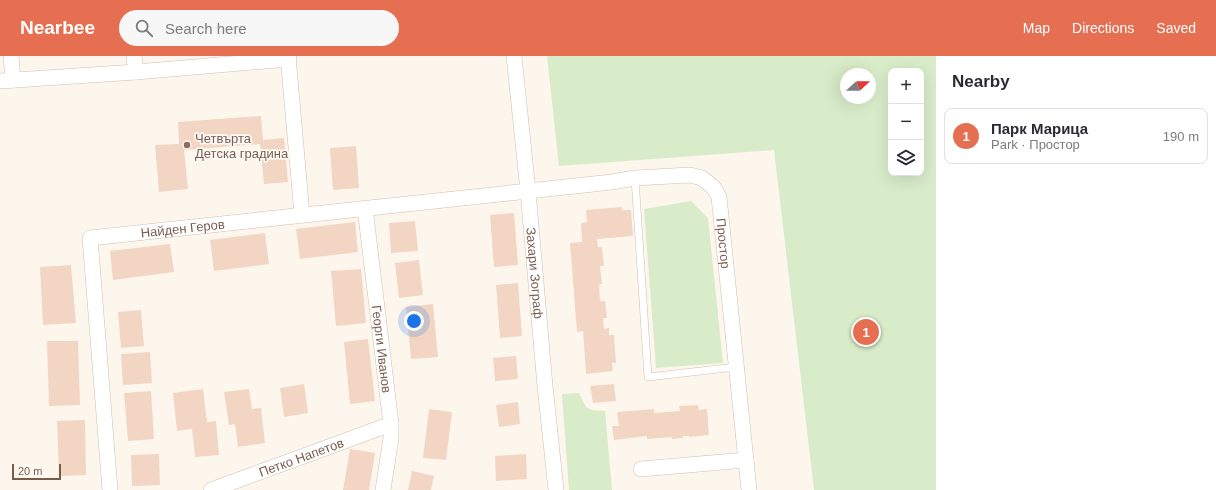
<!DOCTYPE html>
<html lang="en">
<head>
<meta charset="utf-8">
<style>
  :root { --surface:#fff; --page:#f7f7f7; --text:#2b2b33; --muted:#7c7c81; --line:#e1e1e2; --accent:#e76f51 }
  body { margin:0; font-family:Arial,sans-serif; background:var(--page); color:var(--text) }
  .controls { position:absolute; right:12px; top:12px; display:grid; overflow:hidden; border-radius:8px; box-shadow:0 4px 16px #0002 }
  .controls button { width:36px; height:36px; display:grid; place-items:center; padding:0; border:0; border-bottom:1px solid var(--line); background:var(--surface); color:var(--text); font:20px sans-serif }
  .compass { position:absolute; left:840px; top:12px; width:36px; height:36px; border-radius:50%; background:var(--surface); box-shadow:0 4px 16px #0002; rotate:69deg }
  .scale { position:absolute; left:12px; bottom:10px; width:49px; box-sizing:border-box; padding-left:4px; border:2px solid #7a5c4d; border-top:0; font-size:11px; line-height:14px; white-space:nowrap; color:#7a5c4d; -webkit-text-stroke:3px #fffaf3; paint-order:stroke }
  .you { position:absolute; left:414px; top:265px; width:14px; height:14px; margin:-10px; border:3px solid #fff; border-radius:50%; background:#1a73e8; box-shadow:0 0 0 6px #1a73e833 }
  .badge { display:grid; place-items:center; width:26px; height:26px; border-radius:50%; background:var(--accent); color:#fff; font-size:13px; font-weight:700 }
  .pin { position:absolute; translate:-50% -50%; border:2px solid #fff; box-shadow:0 1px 4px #0006 }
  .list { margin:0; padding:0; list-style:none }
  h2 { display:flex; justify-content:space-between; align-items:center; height:52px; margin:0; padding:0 16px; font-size:17px }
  h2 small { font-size:13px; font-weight:400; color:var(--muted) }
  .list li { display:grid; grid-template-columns:26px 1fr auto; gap:12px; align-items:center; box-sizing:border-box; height:56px; margin:0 8px 8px; padding:0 8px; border:1px solid var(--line); border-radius:8px }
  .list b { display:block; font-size:15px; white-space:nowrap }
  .list p { margin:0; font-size:13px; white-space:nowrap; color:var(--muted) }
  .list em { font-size:13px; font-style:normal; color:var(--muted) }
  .icon { flex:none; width:22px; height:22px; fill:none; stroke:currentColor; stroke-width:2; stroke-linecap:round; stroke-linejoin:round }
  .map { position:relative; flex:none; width:936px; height:434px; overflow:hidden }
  header { display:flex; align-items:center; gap:24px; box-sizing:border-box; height:56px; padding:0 20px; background:var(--accent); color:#fff }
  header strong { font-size:19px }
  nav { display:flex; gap:22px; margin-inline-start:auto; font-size:14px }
  .search { width:280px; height:36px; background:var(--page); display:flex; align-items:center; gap:10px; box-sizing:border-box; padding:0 14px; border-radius:22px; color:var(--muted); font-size:15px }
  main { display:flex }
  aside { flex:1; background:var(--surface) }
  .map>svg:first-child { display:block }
  .green { fill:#d8ecc9; fill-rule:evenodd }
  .building { fill:#f3d5c3 }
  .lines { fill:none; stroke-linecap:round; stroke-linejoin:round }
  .lane-casing { stroke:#d1beb0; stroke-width:8 }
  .street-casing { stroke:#d1beb0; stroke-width:16 }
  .lane { stroke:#fff; stroke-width:7 }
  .street { stroke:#fff; stroke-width:15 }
  .education-dot { fill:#8d6e63; stroke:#fffaf3; stroke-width:1.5 }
  .labels { text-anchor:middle; stroke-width:3.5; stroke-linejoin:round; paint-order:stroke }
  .education-label { font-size:13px; fill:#785e54; stroke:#fffaf3; text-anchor:start }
  .street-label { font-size:13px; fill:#7a5c4d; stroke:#fffaf3 }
</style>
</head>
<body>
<header>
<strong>Nearbee</strong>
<div class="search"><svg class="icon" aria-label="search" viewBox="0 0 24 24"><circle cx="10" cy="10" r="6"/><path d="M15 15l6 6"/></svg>Search here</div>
<nav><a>Map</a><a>Directions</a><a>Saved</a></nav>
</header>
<main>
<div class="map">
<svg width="936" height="434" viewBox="0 0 936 434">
  <rect width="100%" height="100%" fill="#fdf6ec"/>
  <g class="green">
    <path d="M547,0H936V434H814L774,94L559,110ZM891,15H921V117H891ZM846,18H870V42H846Z"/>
    <path d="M691,145L708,162L723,307L656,312L644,153Z"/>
    <path d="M579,337L586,351L592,354L605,355L612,434H569L562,338Z"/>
  </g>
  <g class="building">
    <path d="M261,60L263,84L284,82L288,126L264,128L260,88L184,94L188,133L159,136L155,89L179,88L178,66Z"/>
    <path d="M356,90L359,132L333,134L330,92Z"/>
    <path d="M622,151V154H631L633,180L597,183L598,191H602L604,210H600L602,228H599L600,245H605L607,262H603L604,273L609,272V279H614L616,307H612L613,315L586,318L583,275L577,276L570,187L582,186L581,167L587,166L586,154Z"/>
    <path d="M514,157L518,209L494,211L490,159Z"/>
    <path d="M415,165L418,195L391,197L389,167Z"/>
    <path d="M355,166L358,196L300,203L296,173Z"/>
    <path d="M265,177L269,208L214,215L210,184Z"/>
    <path d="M170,188L174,216L113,224L110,195Z"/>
    <path d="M419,204L423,239L399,242L395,207Z"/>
    <path d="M71,209L76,267L43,269L40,211Z"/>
    <path d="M361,213L366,267L336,270L331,215Z"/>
    <path d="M518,227L522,280L500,282L496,229Z"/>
    <path d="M433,248L438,301L411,303L406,251Z"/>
    <path d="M141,254L144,290L121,292L118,256Z"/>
    <path d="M368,283L375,345L350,348L344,286Z"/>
    <path d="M47,285H78L80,349L49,350Z"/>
    <path d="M150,296L152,327L123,329L121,298Z"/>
    <path d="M516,300L518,323L495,325L493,302Z"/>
    <path d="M304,328L308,357L284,361L280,332Z"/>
    <path d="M614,328L616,345L593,347L590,330Z"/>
    <path d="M203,333L207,366L216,365L219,399L195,401L192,373L177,375L173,337Z"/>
    <path d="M249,333L252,353L261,352L265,387L238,391L235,368L229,369L224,336Z"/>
    <path d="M151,335L154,383L128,385L124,337Z"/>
    <path d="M518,346L520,368L499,371L496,349Z"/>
    <path d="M698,349L699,354L707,353L709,379L690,381L689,380H683V382L672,383V381L647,383V380L614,384L612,370H619L617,356L654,353V357L680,355L679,350Z"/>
    <path d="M429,353L452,356L446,404L423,402Z"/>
    <path d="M85,364L86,419L59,420L57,365Z"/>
    <path d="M350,393L375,397L369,434H343Z"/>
    <path d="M159,398L160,429L132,430L131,399Z"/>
    <path d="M526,398L527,423L496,425L495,400Z"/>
    <path d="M412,415L434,420L431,434H408Z"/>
  </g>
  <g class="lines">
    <defs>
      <path id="lane" d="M635,122L648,321L736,311"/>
      <g id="street">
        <path d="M11,0L13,24"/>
        <path d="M134,0L136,16"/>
        <path d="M288,0L302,159"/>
        <path id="s1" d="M514,0L528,135L545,330L556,434"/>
        <path d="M0,25L136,16L289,3"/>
        <path id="s2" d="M365,152L391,368V382L383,434"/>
        <path d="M641,413L746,404"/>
        <path id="s3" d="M110,434L90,182L528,135L612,126L635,122L690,119L702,122L714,132L719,141L749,434"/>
        <path id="s4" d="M211,434L391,368"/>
      </g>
    </defs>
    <use href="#lane" class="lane-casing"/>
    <use href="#street" class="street-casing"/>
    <use href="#lane" class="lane"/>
    <use href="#street" class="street"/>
  </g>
  <circle class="education-dot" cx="187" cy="89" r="4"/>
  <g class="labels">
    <g class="education-label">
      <text x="195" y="87">Четвърта<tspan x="195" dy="15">Детска градина</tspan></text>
    </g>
    <g class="street-label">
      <text dy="5" stroke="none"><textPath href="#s3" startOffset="346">Найден Геров</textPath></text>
      <text dy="5" stroke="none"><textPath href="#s3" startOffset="941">Простор</textPath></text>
      <text dy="5" stroke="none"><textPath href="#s1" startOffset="218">Захари Зограф</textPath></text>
      <text dy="5" stroke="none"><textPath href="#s2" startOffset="142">Георги Иванов</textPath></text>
      <text dy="5" stroke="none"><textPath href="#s4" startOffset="96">Петко Напетов</textPath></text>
    </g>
  </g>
</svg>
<div class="controls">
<button>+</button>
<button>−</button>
<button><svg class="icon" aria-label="layers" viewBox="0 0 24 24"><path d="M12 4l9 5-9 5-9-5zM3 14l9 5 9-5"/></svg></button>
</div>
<svg class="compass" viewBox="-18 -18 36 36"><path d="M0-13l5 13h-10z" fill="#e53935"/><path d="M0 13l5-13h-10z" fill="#7c7c81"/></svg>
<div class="scale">20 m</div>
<div class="you"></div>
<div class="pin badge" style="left:866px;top:276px">1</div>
</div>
<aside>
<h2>Nearby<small></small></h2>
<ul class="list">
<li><span class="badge">1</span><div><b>Парк Марица</b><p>Park · Простор</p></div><em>190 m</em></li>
</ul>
</aside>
</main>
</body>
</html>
